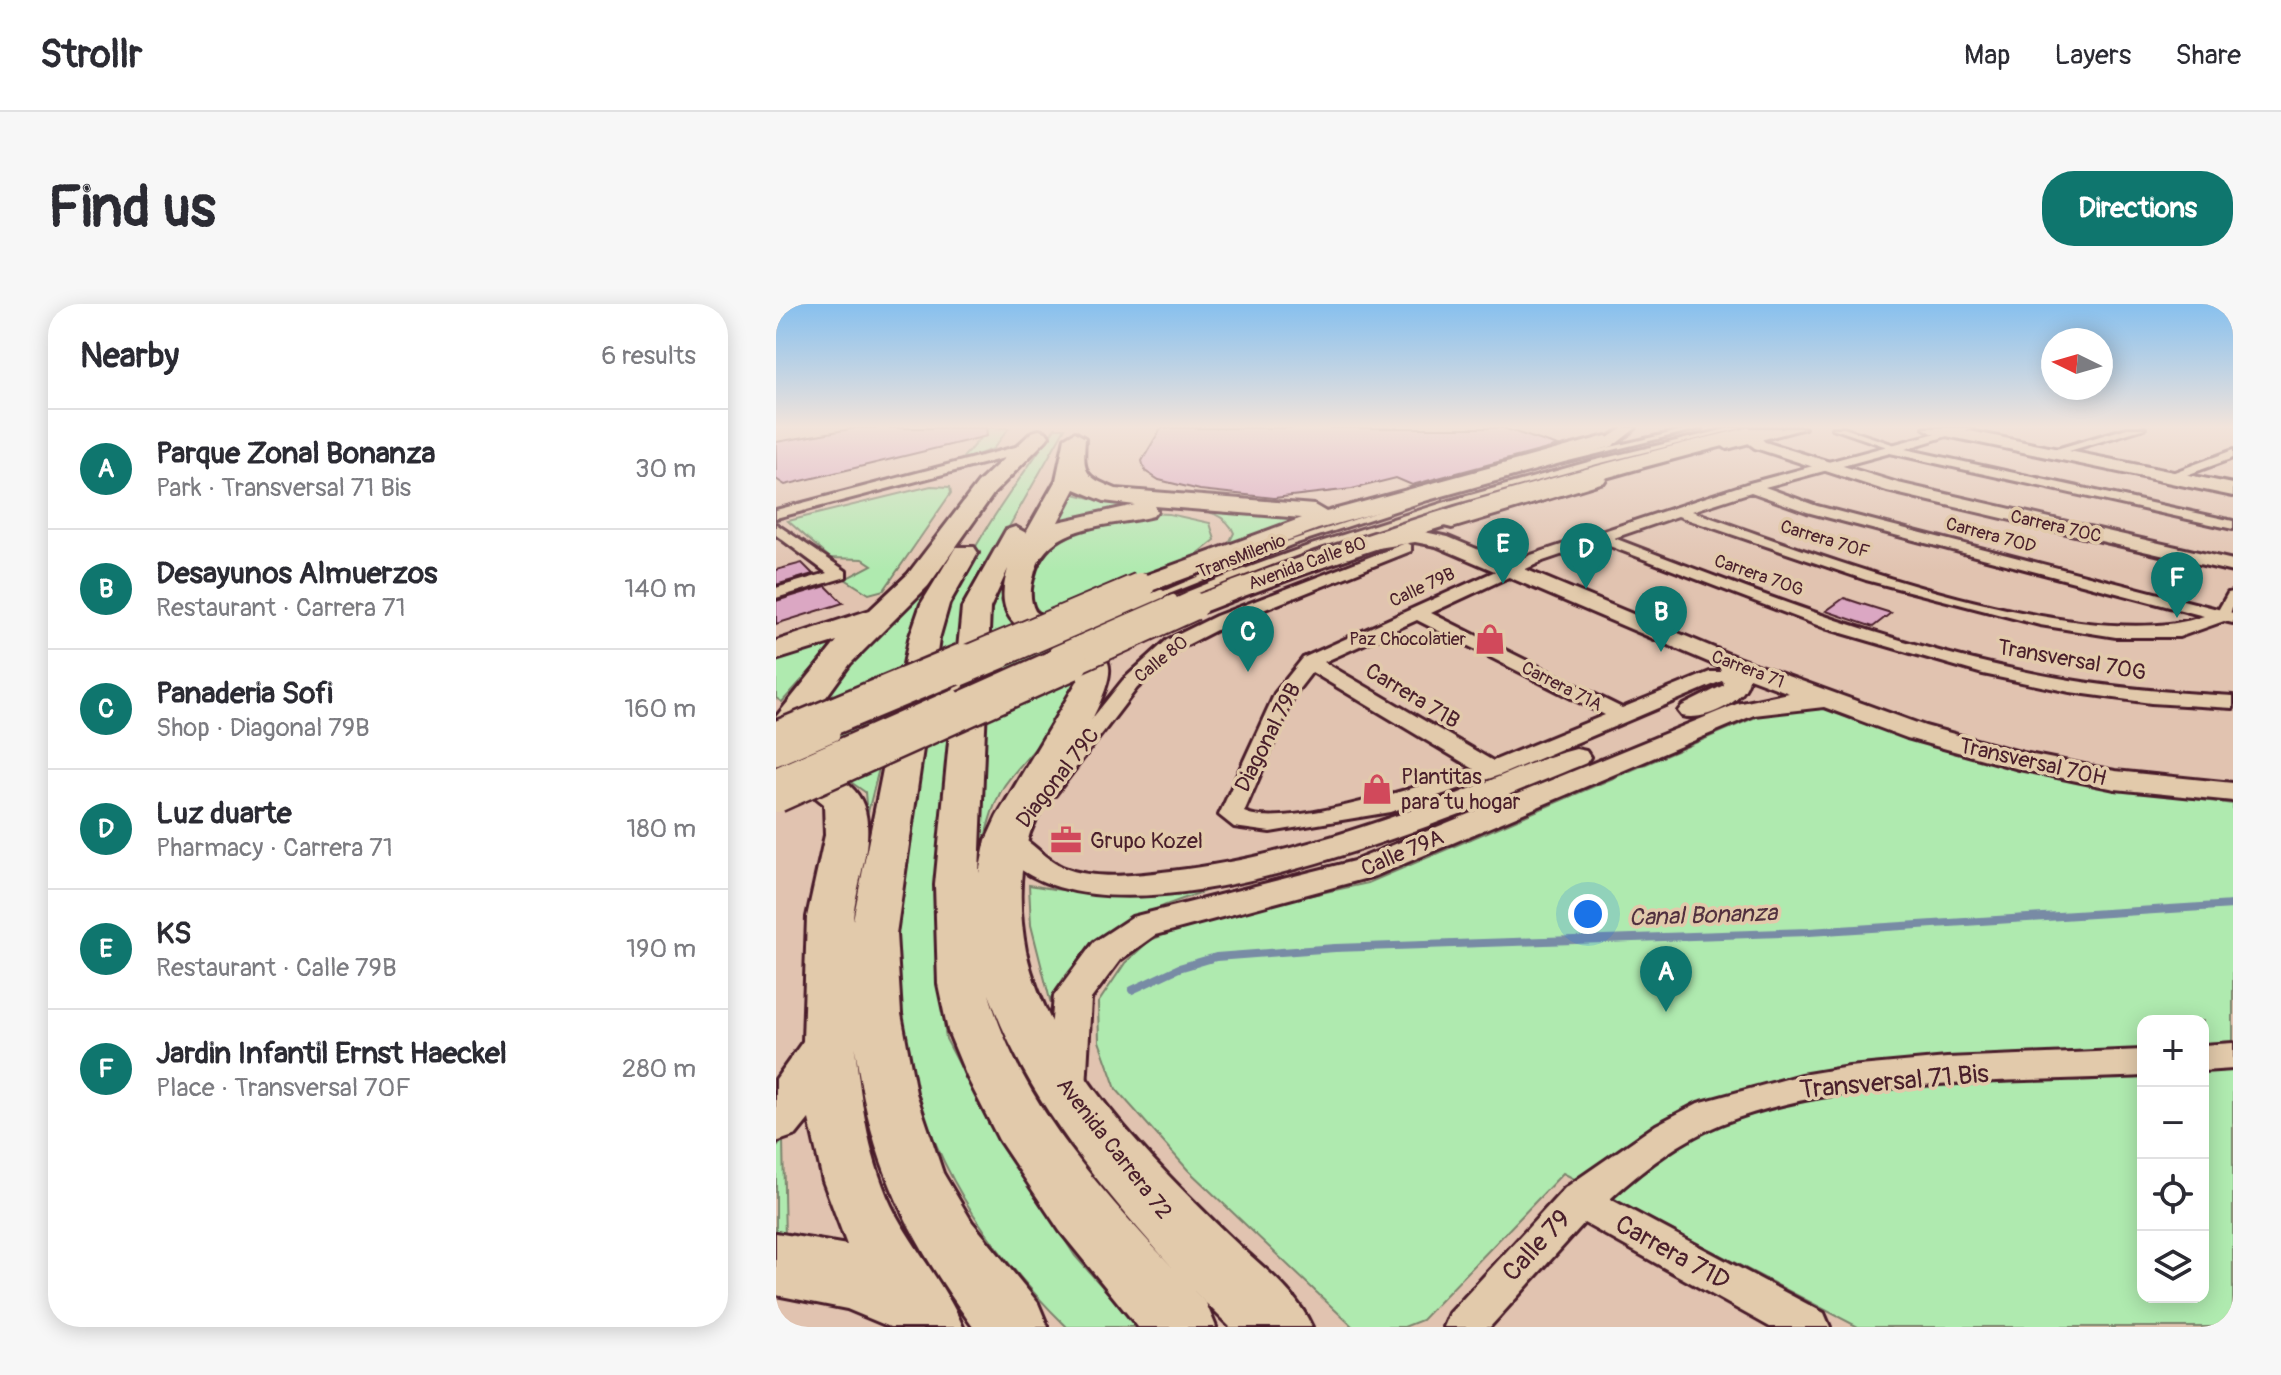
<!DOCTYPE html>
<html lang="en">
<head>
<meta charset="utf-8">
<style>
  :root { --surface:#fff; --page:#f7f7f7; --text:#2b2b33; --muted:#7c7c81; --line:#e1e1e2; --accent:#0f766e }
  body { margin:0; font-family:Pangolin,sans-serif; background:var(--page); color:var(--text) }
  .controls { position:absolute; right:24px; bottom:24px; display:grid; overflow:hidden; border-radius:16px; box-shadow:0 4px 20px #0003 }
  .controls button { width:72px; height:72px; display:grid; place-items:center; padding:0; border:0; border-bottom:2px solid var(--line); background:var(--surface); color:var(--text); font:40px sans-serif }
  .compass { position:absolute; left:1265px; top:24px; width:72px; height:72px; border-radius:50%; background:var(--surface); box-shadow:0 4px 20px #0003; rotate:275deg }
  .you { position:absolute; left:812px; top:610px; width:28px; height:28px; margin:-20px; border:6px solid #fff; border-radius:50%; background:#1a73e8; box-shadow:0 0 0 12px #1a73e833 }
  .badge { display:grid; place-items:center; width:52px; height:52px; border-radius:50%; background:var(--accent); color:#fff; font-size:26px; font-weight:700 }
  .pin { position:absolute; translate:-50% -66px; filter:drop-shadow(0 2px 4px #0008) }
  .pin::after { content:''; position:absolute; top:42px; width:28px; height:24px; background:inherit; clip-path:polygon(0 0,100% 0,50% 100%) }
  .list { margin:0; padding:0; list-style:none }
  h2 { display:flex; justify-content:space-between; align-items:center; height:104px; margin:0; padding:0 32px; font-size:34px }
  h2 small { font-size:26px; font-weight:400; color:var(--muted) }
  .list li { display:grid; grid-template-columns:52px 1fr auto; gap:24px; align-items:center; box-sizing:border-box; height:120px; padding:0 32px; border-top:2px solid var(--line) }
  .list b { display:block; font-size:30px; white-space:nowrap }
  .list p { margin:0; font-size:26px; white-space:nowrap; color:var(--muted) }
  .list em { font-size:26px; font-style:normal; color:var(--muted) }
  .icon { flex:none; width:44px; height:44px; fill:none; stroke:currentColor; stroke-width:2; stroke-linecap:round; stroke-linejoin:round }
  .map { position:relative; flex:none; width:1457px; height:1023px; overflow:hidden; border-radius:32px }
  header { display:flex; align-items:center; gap:48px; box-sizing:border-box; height:112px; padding:0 40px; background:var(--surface); border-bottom:2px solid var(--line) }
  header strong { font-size:38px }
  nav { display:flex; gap:44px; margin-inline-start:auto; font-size:28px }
  .intro { display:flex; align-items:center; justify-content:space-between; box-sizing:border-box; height:192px; padding:0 48px }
  h1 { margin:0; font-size:56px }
  .button { padding:20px 36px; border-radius:32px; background:var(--accent); color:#fff; font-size:28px; font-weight:700 }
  main { display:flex; gap:48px; padding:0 48px }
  aside { flex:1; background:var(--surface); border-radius:32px; box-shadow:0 4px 20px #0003 }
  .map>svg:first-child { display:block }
  .green { fill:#afeaaf; stroke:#7c846d; stroke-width:2; fill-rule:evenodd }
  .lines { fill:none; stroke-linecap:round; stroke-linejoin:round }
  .stream { stroke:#788ba5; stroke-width:8 }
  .building { fill:#dba7c3; stroke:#4a1f2b; stroke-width:2 }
  .service-casing { stroke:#4a1f2b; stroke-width:6 }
  .pedestrian-casing { stroke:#4a1f2b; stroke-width:6 }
  .minor-casing { stroke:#4a1f2b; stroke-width:6 }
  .tertiary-casing { stroke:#4a1f2b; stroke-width:6 }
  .secondary-casing { stroke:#4a1f2b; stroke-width:6 }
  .trunk-casing { stroke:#4a1f2b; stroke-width:6 }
  .service { fill:#e2caab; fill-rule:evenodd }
  .pedestrian { fill:#e2caab; fill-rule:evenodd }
  .minor { fill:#e2caab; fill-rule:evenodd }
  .tertiary { fill:#e2caab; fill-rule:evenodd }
  .secondary { fill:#e2caab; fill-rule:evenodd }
  .trunk { fill:#e2caab; fill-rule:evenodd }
  .service-bridge-far1-casing { stroke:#4a1f2b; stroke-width:12; stroke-linecap:butt }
  .service-bridge-casing { stroke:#4a1f2b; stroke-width:16; stroke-linecap:butt }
  .trunk-bridge-far1-casing { stroke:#4a1f2b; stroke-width:32; stroke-linecap:butt }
  .trunk-bridge-casing { stroke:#4a1f2b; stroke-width:41; stroke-linecap:butt }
  .service-bridge-far1 { stroke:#e2caab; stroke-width:8 }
  .service-bridge { stroke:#e2caab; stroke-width:11 }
  .trunk-bridge-far1 { stroke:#e2caab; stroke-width:28 }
  .trunk-bridge { stroke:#e2caab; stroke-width:36 }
  .labels { text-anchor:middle; stroke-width:7; stroke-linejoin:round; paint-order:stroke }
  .far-street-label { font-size:18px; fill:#4a1f2b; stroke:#e2caab }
  .far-poi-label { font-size:18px; fill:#4a1f2b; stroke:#e2caab; text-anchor:end }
  .street-label { font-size:22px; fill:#4a1f2b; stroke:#e2caab }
  .poi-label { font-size:22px; fill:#4a1f2b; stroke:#e2caab; text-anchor:start }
  .water-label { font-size:24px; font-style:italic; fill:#52313f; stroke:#e2caab }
  .near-street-label { font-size:26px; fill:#4a1f2b; stroke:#e2caab }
</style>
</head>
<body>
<header>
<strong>Strollr</strong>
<nav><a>Map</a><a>Layers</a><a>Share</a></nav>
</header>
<div class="intro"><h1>Find us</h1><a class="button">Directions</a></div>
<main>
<aside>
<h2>Nearby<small>6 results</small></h2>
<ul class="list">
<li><span class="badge">A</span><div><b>Parque Zonal Bonanza</b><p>Park · Transversal 71 Bis</p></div><em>30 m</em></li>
<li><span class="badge">B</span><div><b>Desayunos Almuerzos</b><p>Restaurant · Carrera 71</p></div><em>140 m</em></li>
<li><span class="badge">C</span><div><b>Panaderia Sofi</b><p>Shop · Diagonal 79B</p></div><em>160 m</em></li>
<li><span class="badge">D</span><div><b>Luz duarte</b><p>Pharmacy · Carrera 71</p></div><em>180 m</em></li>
<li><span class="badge">E</span><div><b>KS</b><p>Restaurant · Calle 79B</p></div><em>190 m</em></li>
<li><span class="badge">F</span><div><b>Jardin Infantil Ernst Haeckel</b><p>Place · Transversal 70F</p></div><em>280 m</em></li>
</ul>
</aside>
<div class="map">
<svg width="1457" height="1023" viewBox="0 0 1457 1023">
  <rect width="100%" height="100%" fill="#e1c3b0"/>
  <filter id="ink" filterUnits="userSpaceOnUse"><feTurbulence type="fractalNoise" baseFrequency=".0125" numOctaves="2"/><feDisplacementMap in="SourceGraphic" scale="16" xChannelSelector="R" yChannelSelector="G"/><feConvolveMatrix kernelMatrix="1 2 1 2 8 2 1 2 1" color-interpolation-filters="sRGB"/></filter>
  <g filter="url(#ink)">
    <g class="green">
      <path d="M213,124H233L217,145L184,157Z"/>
      <path d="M279,124H289L191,297L162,663L170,735L214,819L299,952L362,1023H291C173,908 118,787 119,621C119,574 133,524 140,477C148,420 155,348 176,294C198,233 243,177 279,124Z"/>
      <path d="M288,160L225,296C235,344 283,331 298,363C313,395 245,456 228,482C212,508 208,540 202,570L214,297Z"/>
      <path d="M155,182L174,183L175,189L108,286L93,290L69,275L96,261L87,255L54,254L12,217Z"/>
      <path d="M294,189L323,196L533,214L452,241L458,229C439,180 314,216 277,224Z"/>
      <path d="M209,198L155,286L139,322L91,512L89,488L23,442L28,415Z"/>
      <path d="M368,209L393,210L434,219L439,236L420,251L268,313L248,290L263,248L283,230Z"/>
      <path d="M63,335L6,398L0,394V354Z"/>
      <path d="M1021,401C1088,406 1151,439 1216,456C1296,477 1375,490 1457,500V1023H1082L787,869L646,1016L628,1023H577L412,866L340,785L323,737L322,699L349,659L374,636L451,609L592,579L987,410ZM1367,717H1427V993H1367Z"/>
      <path d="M253,581C317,593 376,591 441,583C368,608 313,625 274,696L255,621Z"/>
      <path d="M7,836L9,938H0V844Z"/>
    </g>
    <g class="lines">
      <path class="stream" d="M356,686L403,664L440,653L559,644L1033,628L1457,601"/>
    </g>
    <g class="building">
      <path d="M80,124H210L211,132L9,181L0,175V138Z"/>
      <path d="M385,124H727L782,142L636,181L620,174L576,185L498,194L424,186L383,176L369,167L366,157Z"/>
      <path d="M26,259L37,270L0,281V266Z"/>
      <path d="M50,282L67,299L0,320V297Z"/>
      <path d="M1068,294L1083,299L1115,309L1097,323L1050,307Z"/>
    </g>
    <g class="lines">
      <defs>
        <g id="service">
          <path d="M916,124H926L788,158L652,196L518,240L388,292L381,290L447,262L513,237L647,193L783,155Z"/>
          <path d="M955,124H965L821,160L678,200L538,245L400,297L393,295L463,267L532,242L673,197L816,157Z"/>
        </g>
        <g id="pedestrian">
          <path d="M1056,124H1068L1125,143L1117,145Z"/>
          <path d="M1457,288C1457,299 1457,306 1451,315H1441L1439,312L1452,289Z"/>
        </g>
        <g id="minor">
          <path d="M847,124H860L841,139H833V133Z"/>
          <path d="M1009,124H1029L951,145L945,141Z"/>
          <path d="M1179,124H1197L1129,145L1457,217V225L1114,149L989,183L1041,202L1457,309V319L1448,317L1403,333H1340L1264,321L1090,276L902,212L838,234C986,291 1137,350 1294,376C1348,385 1402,389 1457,392V404L1375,399L1294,388L1207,370L1049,324L823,238L767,257L655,309L846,404L934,368H948L951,372L948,376L724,471L614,508L494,528L458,523L443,511L499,389L527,354L755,251L970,180ZM975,188L1031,208L1428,312C1310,354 1036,249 916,207ZM641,316L829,411L717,457L548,358ZM536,368L698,465C653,479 509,527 468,508L519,390Z"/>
          <path d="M1351,124H1369L1273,153L1267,149Z"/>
          <path d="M251,140L255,141V147L0,214V206Z"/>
          <path d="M1457,146V154L1397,176L1385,173Z"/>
          <path d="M823,171L830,175L828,178L676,224L664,221Z"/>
          <path d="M0,220L70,267V273L0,294V284L51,269L0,231Z"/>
          <path d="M630,239L635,241V247L452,320L405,344L361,384L279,491H263L259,486L347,376L391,336L440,312Z"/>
          <path d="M1457,739V765L1427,767V741Z"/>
          <path d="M1367,746V772C1239,779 1064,772 945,820C905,836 866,866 834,895L1048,1009L1054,1023H994L808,919L714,1023H668L674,1009L789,884L880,821L922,799L1025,771L1073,763L1171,754Z"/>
        </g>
        <g id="tertiary">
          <path d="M967,126H977L989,138L1122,179L1457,256V268L1111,187L979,144L967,135Z"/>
          <path d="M639,226L672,233L962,354L1149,422L1247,449L1339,467L1457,479V497L1339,485L1243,465L1131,434L1048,403L978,411L599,572L379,631L344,656L315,695L310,785L304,797L290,802L276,797L270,785L278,692L318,638L356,613L578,557L961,400L1013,389L973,374C971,398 927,418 906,412L902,407L906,402L948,381L944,363L660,242L639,238L596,245L586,239L596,233Z"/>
          <path d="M800,445L810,447L814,453L810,459C688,508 309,679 216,536L220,529C247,522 263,553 286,563C319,577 360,571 395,567C493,556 588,524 681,490C720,475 759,455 800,445Z"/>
        </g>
        <path id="secondary" d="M1148,124H1179L1457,180V192L1156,129Z"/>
        <g id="trunk">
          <path d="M971,124H1005L1002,128C806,177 615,234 427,308H407L403,302L407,296C591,226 779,169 971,124Z"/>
          <path d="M263,126L270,128L273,132L270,136L218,189L152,282L74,360L32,418L25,442C36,462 58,468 74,482C110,514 79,576 77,616L133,335L145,300L180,243H198L202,249L173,300L163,335L120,630L125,710L140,789L167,869L196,918L262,999L272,1023H197C129,928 95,860 79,743C85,799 93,860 120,911C141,949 170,983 187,1023H114L71,1005L0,991V929L71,941L47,877L33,815L20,831L0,838V775L27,737L31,613L49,531L48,500L0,461V413L61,337L0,356V337L94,306L132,270L202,179L256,128Z"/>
          <path d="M299,128L309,134C307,169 307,172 340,185L538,201L550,208L830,132L840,138L837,142L542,225L364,291L354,289L350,283L354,277L526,214L378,202L381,207L377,212C334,223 271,218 258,271C254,284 253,295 259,307C280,326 320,330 332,359C344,388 264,495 253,532C242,568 243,610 250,647C273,755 374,855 451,930C481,960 519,984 536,1023H454L417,986L430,999L440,1023H362L284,927L223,836L191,773L172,727L162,680L159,581L186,304L230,226L239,223L250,229L280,176L289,134ZM299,185L328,197L359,201L282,218ZM232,265C213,327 258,328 298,356L302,376L221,512L210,536L203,569L214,304ZM213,690C250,794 325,884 397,964C322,883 245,799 213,690Z"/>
        </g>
      </defs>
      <use href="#service" class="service-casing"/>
      <use href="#pedestrian" class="pedestrian-casing"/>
      <use href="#minor" class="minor-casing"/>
      <use href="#tertiary" class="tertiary-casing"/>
      <use href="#secondary" class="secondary-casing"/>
      <use href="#trunk" class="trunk-casing"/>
      <use href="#service" class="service"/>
      <use href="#pedestrian" class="pedestrian"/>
      <use href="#minor" class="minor"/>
      <use href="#tertiary" class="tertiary"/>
      <use href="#secondary" class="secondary"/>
      <use href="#trunk" class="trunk"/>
      <defs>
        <g id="service-bridge-far1">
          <path d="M278,347L397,295"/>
          <path d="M223,360L385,290"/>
        </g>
        <g id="service-bridge">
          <path d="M185,376L228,358"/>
          <path d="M0,456L58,431"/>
          <path d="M0,469L177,391"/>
        </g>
        <g id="trunk-bridge-far1">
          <path d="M182,360L364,283"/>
          <path d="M289,360L417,302"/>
        </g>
        <g id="trunk-bridge">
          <path d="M0,436L187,358"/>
          <path d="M0,490L294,358"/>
        </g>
      </defs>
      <use href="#service-bridge-far1" class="service-bridge-far1-casing"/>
      <use href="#service-bridge" class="service-bridge-casing"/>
      <use href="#trunk-bridge-far1" class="trunk-bridge-far1-casing"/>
      <use href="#trunk-bridge" class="trunk-bridge-casing"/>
      <use href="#service-bridge-far1" class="service-bridge-far1"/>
      <use href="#service-bridge" class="service-bridge"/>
      <use href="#trunk-bridge-far1" class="trunk-bridge-far1"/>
      <use href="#trunk-bridge" class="trunk-bridge"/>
    </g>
  </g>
  <linearGradient id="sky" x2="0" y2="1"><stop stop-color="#87c0ee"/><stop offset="0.46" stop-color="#f2e4db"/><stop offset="1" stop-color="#f2e4db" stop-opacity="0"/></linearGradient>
  <rect width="1457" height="267" fill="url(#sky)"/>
  <defs>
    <symbol id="shop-bare" viewBox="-9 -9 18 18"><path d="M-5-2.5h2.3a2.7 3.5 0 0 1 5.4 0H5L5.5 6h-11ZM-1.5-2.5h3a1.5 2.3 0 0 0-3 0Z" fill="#d1495b" stroke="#e2caab" stroke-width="2.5" paint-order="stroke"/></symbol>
    <symbol id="office-bare" viewBox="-9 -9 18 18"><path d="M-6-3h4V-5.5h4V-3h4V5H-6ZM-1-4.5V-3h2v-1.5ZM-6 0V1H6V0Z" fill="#d1495b" stroke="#e2caab" stroke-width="2.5" paint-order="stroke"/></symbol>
  </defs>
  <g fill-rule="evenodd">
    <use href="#shop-bare" x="692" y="313" width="44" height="44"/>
    <use href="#shop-bare" x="579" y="463" width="44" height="44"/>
    <use href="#office-bare" x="268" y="514" width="44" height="44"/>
  </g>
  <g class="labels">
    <g class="far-street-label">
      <text transform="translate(1280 222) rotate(13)" y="6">Carrera 70C</text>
      <text transform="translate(1215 231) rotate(15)" y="6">Carrera 70D</text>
      <text transform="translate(1049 235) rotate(17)" y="6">Carrera 70F</text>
      <text transform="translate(465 252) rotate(-21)" y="6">TransMilenio</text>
      <text transform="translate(531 259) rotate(-20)" y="6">Avenida Calle 80</text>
      <text transform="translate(983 271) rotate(19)" y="6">Carrera 70G</text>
      <text transform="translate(646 283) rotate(-25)" y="6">Calle 79B</text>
      <text transform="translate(385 355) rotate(-39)" y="6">Calle 80</text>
      <text transform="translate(972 365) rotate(21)" y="6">Carrera 71</text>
      <text transform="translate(786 382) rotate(27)" y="6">Carrera 71A</text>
    </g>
    <g class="far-poi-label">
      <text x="690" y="341">Paz Chocolatier</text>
    </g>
    <g class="street-label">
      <text transform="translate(1296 355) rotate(10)" y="8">Transversal 70G</text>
      <text transform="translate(637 391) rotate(31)" y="8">Carrera 71B</text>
      <text transform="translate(491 433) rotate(-63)" y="8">Diagonal 79B</text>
      <text transform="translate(1257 457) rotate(13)" y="8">Transversal 70H</text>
      <text transform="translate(281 473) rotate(-52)" y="8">Diagonal 79C</text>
      <text transform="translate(626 548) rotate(-23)" y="8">Calle 79A</text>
      <text transform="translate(339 844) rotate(52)" y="8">Avenida Carrera 72</text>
    </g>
    <g class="poi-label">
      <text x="625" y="480">Plantitas<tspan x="625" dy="25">para tu hogar</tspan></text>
      <text x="314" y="544">Grupo Kozel</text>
    </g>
    <g class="water-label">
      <text transform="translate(927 611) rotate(-2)" y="8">Canal Bonanza</text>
    </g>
    <g class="near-street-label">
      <text transform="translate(1118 777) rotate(-5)" y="9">Transversal 71 Bis</text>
      <text transform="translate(760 941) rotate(-47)" y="9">Calle 79</text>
      <text transform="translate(897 948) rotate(29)" y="9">Carrera 71D</text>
    </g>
  </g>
</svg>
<div class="controls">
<button>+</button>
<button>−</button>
<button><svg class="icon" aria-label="locate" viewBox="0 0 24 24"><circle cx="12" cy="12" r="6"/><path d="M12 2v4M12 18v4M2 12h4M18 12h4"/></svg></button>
<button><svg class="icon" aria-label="layers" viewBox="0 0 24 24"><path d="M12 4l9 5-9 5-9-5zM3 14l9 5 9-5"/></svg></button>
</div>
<svg class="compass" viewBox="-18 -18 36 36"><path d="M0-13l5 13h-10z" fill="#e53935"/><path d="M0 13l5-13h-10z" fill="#7c7c81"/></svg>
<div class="you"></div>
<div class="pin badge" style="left:890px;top:708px">A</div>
<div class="pin badge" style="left:885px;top:348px">B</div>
<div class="pin badge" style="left:472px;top:368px">C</div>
<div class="pin badge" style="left:810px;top:285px">D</div>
<div class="pin badge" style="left:727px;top:280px">E</div>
<div class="pin badge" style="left:1401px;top:314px">F</div>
</div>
</main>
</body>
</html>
